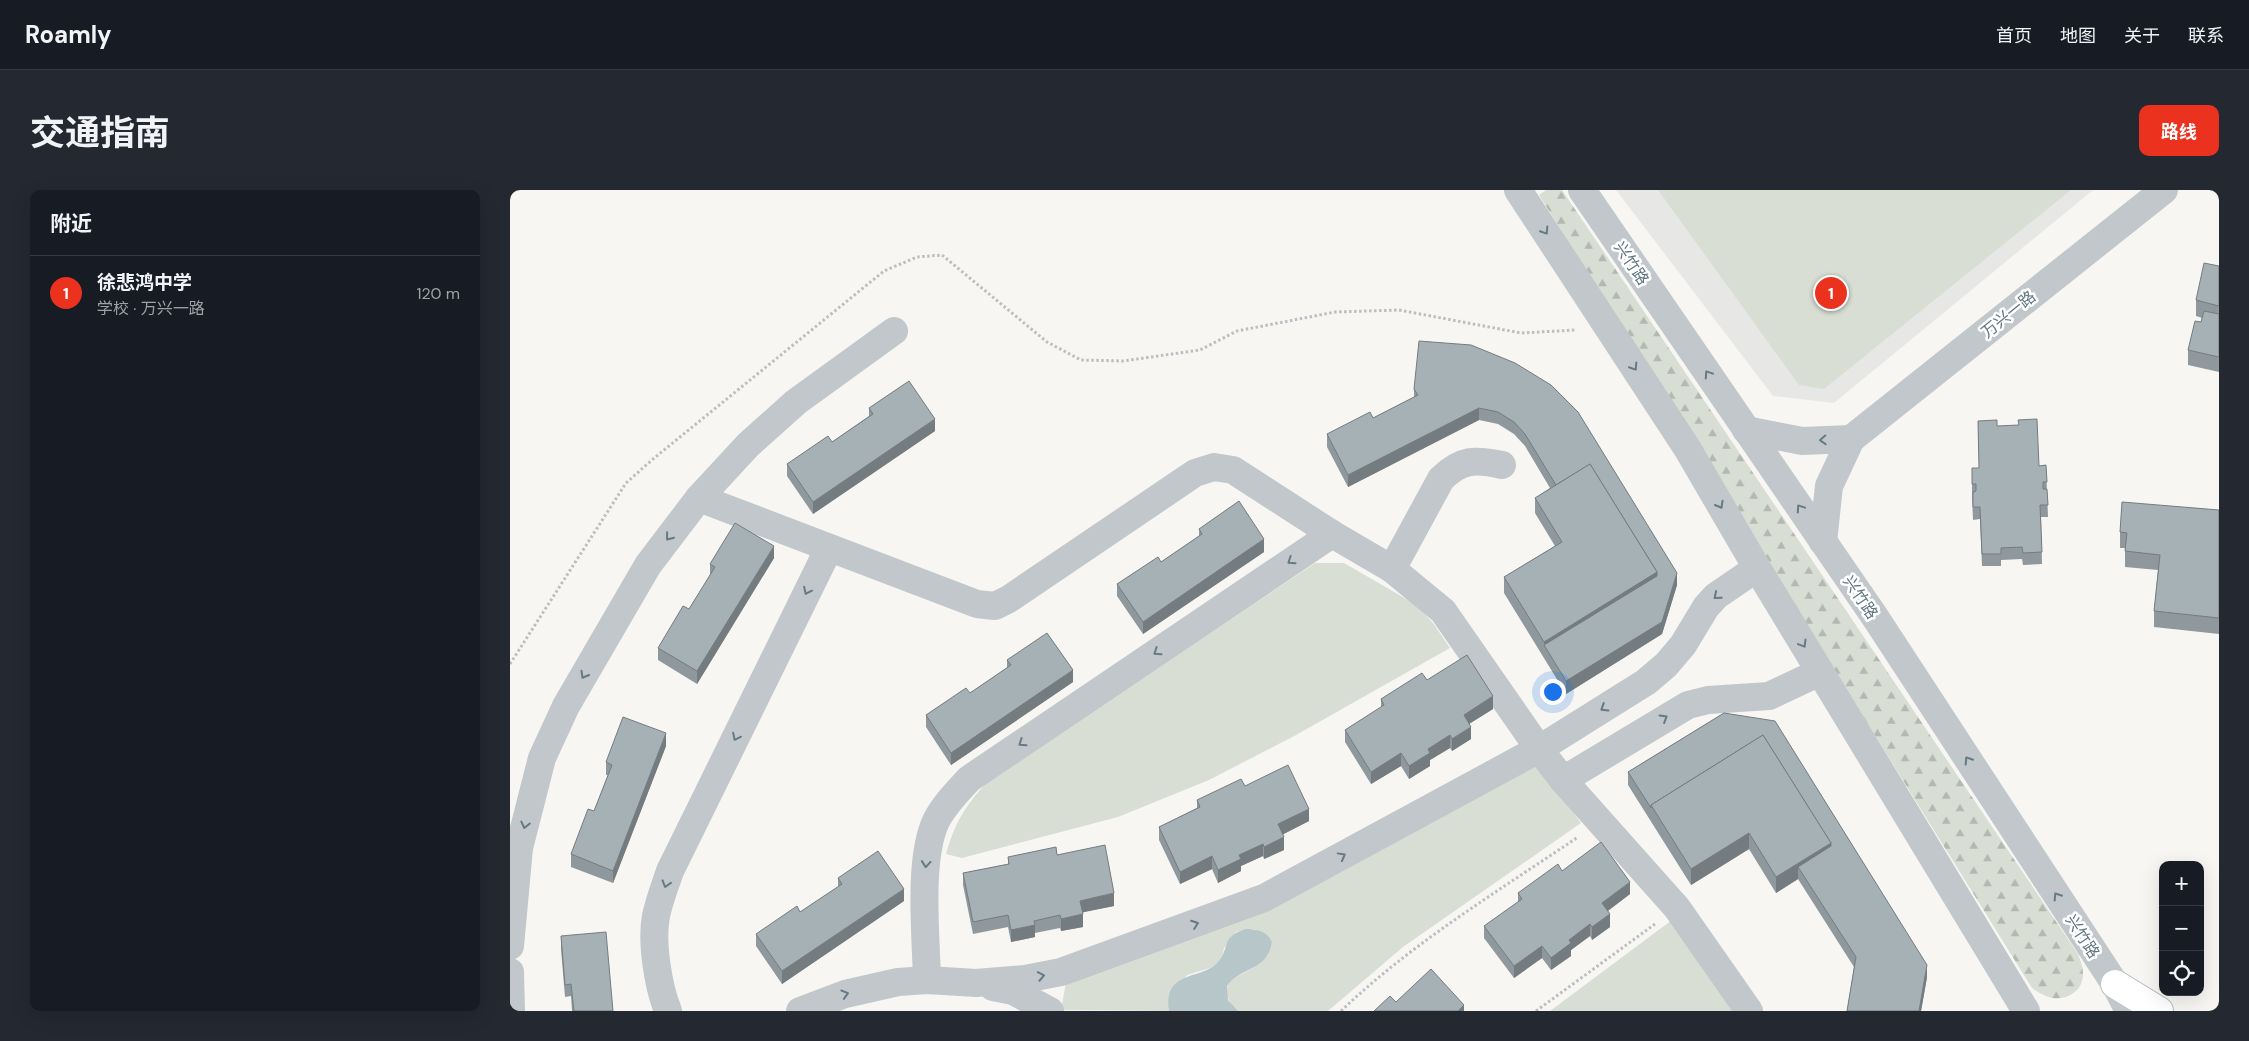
<!DOCTYPE html>
<html lang="zh">
<head>
<meta charset="utf-8">
<style>
  :root { --surface:#171b24; --page:#242831; --text:#f1f3f6; --muted:#9ea1a6; --line:#363941; --accent:#eb321f }
  body { margin:0; font-family:"DM Sans","Noto Sans SC",sans-serif; background:var(--page); color:var(--text) }
  .controls { position:absolute; right:15px; bottom:15px; display:grid; overflow:hidden; border-radius:10px; box-shadow:0 5px 20px #0002 }
  .controls button { width:45px; height:45px; display:grid; place-items:center; padding:0; border:0; border-bottom:1px solid var(--line); background:var(--surface); color:var(--text); font:25px sans-serif }
  .you { position:absolute; left:1042px; top:501px; width:18px; height:18px; margin:-12px; border:4px solid #fff; border-radius:50%; background:#1a73e8; box-shadow:0 0 0 8px #1a73e833 }
  .badge { display:grid; place-items:center; width:32px; height:32px; border-radius:50%; background:var(--accent); color:#fff; font-size:16px; font-weight:700 }
  .pin { position:absolute; translate:-50% -50%; border:2px solid #fff; box-shadow:0 1px 5px #0006 }
  .list { margin:0; padding:0; list-style:none }
  h2 { display:flex; justify-content:space-between; align-items:center; height:65px; margin:0; padding:0 20px; font-size:21px }
  h2 small { font-size:16px; font-weight:400; color:var(--muted) }
  .list li { display:grid; grid-template-columns:32px 1fr auto; gap:15px; align-items:center; box-sizing:border-box; height:75px; padding:0 20px; border-top:1px solid var(--line) }
  .list b { display:block; font-size:19px; white-space:nowrap }
  .list p { margin:0; font-size:16px; white-space:nowrap; color:var(--muted) }
  .list em { font-size:16px; font-style:normal; color:var(--muted) }
  .icon { flex:none; width:28px; height:28px; fill:none; stroke:currentColor; stroke-width:2; stroke-linecap:round; stroke-linejoin:round }
  .map { position:relative; flex:none; width:1709px; height:821px; overflow:hidden; border-radius:10px }
  header { display:flex; align-items:center; gap:30px; box-sizing:border-box; height:70px; padding:0 25px; background:var(--surface); border-bottom:1px solid var(--line) }
  header strong { font-size:24px }
  nav { display:flex; gap:28px; margin-inline-start:auto; font-size:18px }
  .intro { display:flex; align-items:center; justify-content:space-between; box-sizing:border-box; height:120px; padding:0 30px }
  h1 { margin:0; font-size:35px }
  .button { padding:12px 22px; border-radius:10px; background:var(--accent); color:#fff; font-size:18px; font-weight:700 }
  main { display:flex; gap:30px; padding:0 30px }
  aside { flex:1; background:var(--surface); border-radius:10px; box-shadow:0 5px 20px #0002 }
  .map>svg:first-child { display:block }
  .built { fill:#e7e8e6 }
  .green { fill:#d9ded4 }
  .forest { fill:url(#forest-firs) }
  .water { fill:#b7c6c9 }
  .lines { fill:none; stroke-linecap:round; stroke-linejoin:round }
  .major-casing { stroke:#b5bbbe; stroke-width:30 }
  .path { stroke:#bbbfc1; stroke-width:3; stroke-dasharray:2.5 2.5; stroke-linecap:butt }
  .minor { stroke:#c1c7ca; stroke-width:28 }
  .major { stroke:#fff; stroke-width:28 }
  .wall { fill:#8f989c }
  .shaded-wall { fill:#747c7f }
  .building { fill:#a6b1b5; stroke:#747c7f }
  .oneway { stroke:#657a84 }
  .labels { text-anchor:middle; stroke-width:5; stroke-linejoin:round; paint-order:stroke }
  .street-label { font-size:16px; fill:#607680; stroke:#fff }
</style>
</head>
<body>
<header>
<strong>Roamly</strong>
<nav><a>首页</a><a>地图</a><a>关于</a><a>联系</a></nav>
</header>
<div class="intro"><h1>交通指南</h1><a class="button">路线</a></div>
<main>
<aside>
<h2>附近<small></small></h2>
<ul class="list">
<li><span class="badge">1</span><div><b>徐悲鸿中学</b><p>学校 · 万兴一路</p></div><em>120 m</em></li>
</ul>
</aside>
<div class="map">
<svg width="1709" height="821" viewBox="0 0 1709 821">
  <defs>
    <pattern id="forest-firs" width="22" height="20" patternUnits="userSpaceOnUse" patternTransform="scale(1.25)"><rect width="22" height="20" fill="#d9ded4"/><path d="M5 1l3.5 6h-7zM16 11l3.5 6h-7z" fill="#b3b9b1"/></pattern>
  </defs>
  <rect width="100%" height="100%" fill="#f7f6f3"/>
  <path class="built" d="M1106,0H1583L1324,213L1263,206Z"/>
  <g class="green">
    <path d="M1148,0H1561L1314,199L1289,195Z"/>
    <path d="M805,373H834L905,414L923,433L940,458L786,545L699,590L608,627L452,668L436,664C445,632 454,618 476,593Z"/>
    <path d="M1025,568L1071,633L893,757L818,821H728C719,813 713,803 720,791C737,779 758,776 762,752L745,739H735L726,742L714,758L712,767L707,774L700,778L677,785L658,812L659,821L551,820L557,787Z"/>
    <path d="M1162,730L1227,821H1040Z"/>
  </g>
  <path class="forest" d="M1036,0H1052L1568,764C1571,772 1575,782 1572,791C1568,806 1549,812 1536,806C1531,804 1526,801 1522,798L1029,5Z"/>
  <path class="water" d="M735,739C747,739 757,741 762,752C757,782 731,776 717,796L718,810L728,821H659C653,780 691,790 707,773C721,759 709,748 735,739Z"/>
  <g class="lines">
    <defs>
      <path id="major" d="M1605,794L1649,821"/>
    </defs>
    <use href="#major" class="major-casing"/>
    <g class="path">
      <path d="M0,474L116,293L143,269L374,81L407,67L432,65L537,152L571,170L613,171L690,160L727,141L825,122L889,120L1011,143L1066,140"/>
      <path d="M831,821C902,753 987,702 1068,647"/>
      <path d="M1026,821L1145,734"/>
    </g>
    <g class="minor">
      <path d="M1008,0L1177,258L1247,378L1516,821"/>
      <path d="M1072,0L1365,427L1605,794L1619,821"/>
      <path d="M1236,240L1292,251L1341,249L1319,296L1313,352"/>
      <path d="M1341,249L1654,0"/>
      <path d="M189,308L467,414L485,416L499,409L685,283L704,277L723,280L822,344L882,379L933,421L1029,559L1053,590L1167,718L1239,821"/>
      <path d="M882,379L931,289C951,269 965,269 992,275"/>
      <path d="M1053,590L1178,515L1198,510L1259,506L1310,482"/>
      <path d="M0,756L9,658L32,568L56,516L138,375L189,308L238,255L286,212L384,141"/>
      <path d="M0,782L1,821"/>
      <path d="M417,790C416,747 408,669 426,631C434,615 447,602 459,589L822,344"/>
      <path d="M483,797L503,801L540,821"/>
      <path d="M158,821C148,796 141,752 146,726C149,711 155,696 160,681L319,358"/>
      <path d="M290,821L335,804L388,792L417,790L466,793L515,789L551,782L754,708L1029,559L1136,492L1156,475L1173,455L1196,417L1206,406L1247,378"/>
    </g>
    <use href="#major" class="major"/>
  </g>
  <g class="wall">
    <path d="M1709,76V182L1678,175V160L1691,132L1692,128L1686,126V110Z"/>
    <path d="M961,155L1167,395L1152,444L1056,504L994,403V387L1045,356L1025,323V308L1040,298L1015,256L1004,244L988,234L969,230L838,297L817,257V244L863,228L904,207V199Z"/>
    <path d="M359,218L425,241L303,324L277,286V274L322,252L359,226Z"/>
    <path d="M1468,231L1487,236L1529,276L1536,275L1538,327H1531L1532,374L1513,375L1512,369L1491,370V376H1472L1470,329L1463,330L1462,307V278H1469Z"/>
    <path d="M1709,320V444L1644,437V421L1648,380L1615,377V358H1610V342Z"/>
    <path d="M689,339L754,362L633,444L607,406V394L651,372L689,346Z"/>
    <path d="M264,368L187,494L148,470V458L179,419L200,386V374Z"/>
    <path d="M497,470L563,492L441,575L416,537V525L460,503L497,478Z"/>
    <path d="M917,490L983,519L959,534L961,549L942,561L940,558L920,570V576L899,589L891,576L861,594L835,552V540L871,518V509Z"/>
    <path d="M1214,523L1417,787L1411,821H1337L1344,777L1288,689L1266,703L1239,659L1181,695L1118,595V582Z"/>
    <path d="M156,556L103,693L61,677V664L84,621L98,585H96V572Z"/>
    <path d="M735,596L799,631L773,644L774,660L754,669L753,666L731,676V681L708,693L702,679L670,694L649,650V637L687,618V610Z"/>
    <path d="M547,665L604,716L572,722L573,737L551,741L550,738L525,743V747L501,752L498,737L463,744L453,695V683L498,674V667Z"/>
    <path d="M1052,681L1120,704L1098,721L1100,737L1082,750L1080,746L1061,760V766L1041,780L1032,768L1004,788L974,748V736L1008,712V703Z"/>
    <path d="M328,688L394,711L272,794L246,756V744L290,722L328,697Z"/>
    <path d="M51,746L103,821H62L61,806L55,807L51,759Z"/>
  </g>
  <g class="shaded-wall">
    <path d="M969,218V230L838,297V285Z"/>
    <path d="M425,229V241L303,324V312Z"/>
    <path d="M754,349V362L633,444V432Z"/>
    <path d="M264,356V368L187,494V481Z"/>
    <path d="M1147,382V398L1034,455V467V452Z"/>
    <path d="M1167,383V395L1152,444L1056,504V491Z"/>
    <path d="M563,480V492L441,575V563Z"/>
    <path d="M983,506V519L954,537V525Z"/>
    <path d="M961,537V549L942,561V549Z"/>
    <path d="M156,543V556L103,693V681Z"/>
    <path d="M940,545V558L920,570V576L899,589V576L918,559Z"/>
    <path d="M891,563V576L861,594V582Z"/>
    <path d="M799,619V631L768,647V634Z"/>
    <path d="M1239,643V659L1181,695V679Z"/>
    <path d="M774,647V660L754,669V657Z"/>
    <path d="M1321,653V668L1288,677V689L1266,703V687Z"/>
    <path d="M753,654V666L731,676V681L708,693V680L729,665Z"/>
    <path d="M702,666V679L670,694V682Z"/>
    <path d="M1120,692V704L1092,725V713Z"/>
    <path d="M394,699V711L272,794V781Z"/>
    <path d="M604,703V716L570,723V711Z"/>
    <path d="M573,724V737L551,741V729Z"/>
    <path d="M1100,724V737L1082,750V737Z"/>
    <path d="M1080,734V746L1061,760V766L1041,780V768L1059,750Z"/>
    <path d="M525,735V747L501,752V740Z"/>
    <path d="M1032,756V768L1004,788V776Z"/>
    <path d="M1417,775V787L1411,821H1409Z"/>
    <path d="M954,815V821H948Z"/>
  </g>
  <g class="building">
    <path d="M1694,73L1709,76V116L1686,110Z"/>
    <path d="M1694,121L1709,124V167L1678,160L1685,131L1691,132Z"/>
    <path d="M909,151L961,155L1005,173L1041,195L1068,222L1167,383L1152,432L1056,491L1034,455L1147,386V382L1080,274L1046,295L1015,244L1004,232L988,222L969,218L838,285L817,244L860,222L863,228L908,205L904,199Z"/>
    <path d="M399,191L425,229L303,312L277,274L318,246L322,252L363,224L359,218Z"/>
    <path d="M1527,229L1529,276L1536,275L1537,292H1533V299H1537L1538,315H1530L1532,362L1513,363L1512,357L1491,358V364H1472L1470,317H1463V302L1466,301V294H1462V278H1469L1468,231L1487,230V236L1509,235L1508,230Z"/>
    <path d="M1080,274L1147,382L1034,452L994,387L1052,352L1025,308Z"/>
    <path d="M729,311L754,349L633,432L607,394L648,367L651,372L692,344L689,339Z"/>
    <path d="M1612,312L1709,320V428L1644,421L1650,365L1615,361L1617,343L1610,342Z"/>
    <path d="M225,333L264,356L187,481L148,458L173,416L179,419L205,377L200,374Z"/>
    <path d="M537,443L563,480L441,563L416,525L456,498L460,503L501,475L497,470Z"/>
    <path d="M957,465L983,506L954,525L961,537L942,549L940,545L918,559L920,563L899,576L891,563L861,582L835,540L874,515L871,509L912,483L917,490Z"/>
    <path d="M1214,523L1265,531L1417,775L1409,821H1337L1346,767L1288,677L1321,656V653L1253,545L1141,615V618L1118,582Z"/>
    <path d="M113,527L156,543L103,681L61,664L78,619L84,621L102,575L96,572Z"/>
    <path d="M1253,545L1321,653L1266,687L1239,643L1181,679L1141,615Z"/>
    <path d="M778,575L799,619L768,634L774,647L754,657L753,654L729,665L731,669L708,680L702,666L670,682L649,637L690,617L687,610L731,589L735,596Z"/>
    <path d="M1091,652L1120,692L1092,713L1100,724L1082,737L1080,734L1059,750L1061,753L1041,768L1032,756L1004,776L974,736L1012,709L1008,703L1048,674L1052,681Z"/>
    <path d="M595,655L604,703L570,711L573,724L551,729L550,725L524,731L525,735L501,740L498,725L463,732L453,683L499,674L498,667L546,657L547,665Z"/>
    <path d="M368,661L394,699L272,781L246,744L287,716L290,722L332,694L328,688Z"/>
    <path d="M96,742L103,821H64L61,794L55,795L51,746Z"/>
    <path d="M921,779L954,815L948,821H864L880,806L886,812Z"/>
  </g>
  <defs><path id="oneway-chevron" d="M-2-3.5L2.5 0L-2 3.5" fill="none" stroke-width="1.6" stroke-linecap="round" stroke-linejoin="round" transform="scale(1.25)"/></defs>
  <g class="oneway">
    <use href="#oneway-chevron" transform="translate(1035 41) rotate(57)"/>
    <use href="#oneway-chevron" transform="translate(1124 177) rotate(57)"/>
    <use href="#oneway-chevron" transform="translate(1198 184) rotate(-124)"/>
    <use href="#oneway-chevron" transform="translate(1313 250) rotate(177)"/>
    <use href="#oneway-chevron" transform="translate(1210 315) rotate(60)"/>
    <use href="#oneway-chevron" transform="translate(1290 318) rotate(-124)"/>
    <use href="#oneway-chevron" transform="translate(159 347) rotate(128)"/>
    <use href="#oneway-chevron" transform="translate(781 371) rotate(146)"/>
    <use href="#oneway-chevron" transform="translate(297 401) rotate(116)"/>
    <use href="#oneway-chevron" transform="translate(1207 406) rotate(140)"/>
    <use href="#oneway-chevron" transform="translate(1293 454) rotate(59)"/>
    <use href="#oneway-chevron" transform="translate(647 462) rotate(146)"/>
    <use href="#oneway-chevron" transform="translate(74 485) rotate(120)"/>
    <use href="#oneway-chevron" transform="translate(1094 518) rotate(148)"/>
    <use href="#oneway-chevron" transform="translate(1154 528) rotate(-31)"/>
    <use href="#oneway-chevron" transform="translate(226 547) rotate(116)"/>
    <use href="#oneway-chevron" transform="translate(512 553) rotate(146)"/>
    <use href="#oneway-chevron" transform="translate(1458 570) rotate(-123)"/>
    <use href="#oneway-chevron" transform="translate(15 635) rotate(103)"/>
    <use href="#oneway-chevron" transform="translate(832 666) rotate(-29)"/>
    <use href="#oneway-chevron" transform="translate(416 674) rotate(95)"/>
    <use href="#oneway-chevron" transform="translate(156 694) rotate(107)"/>
    <use href="#oneway-chevron" transform="translate(1547 706) rotate(-123)"/>
    <use href="#oneway-chevron" transform="translate(685 734) rotate(-20)"/>
    <use href="#oneway-chevron" transform="translate(531 786) rotate(-11)"/>
    <use href="#oneway-chevron" transform="translate(335 804) rotate(-17)"/>
  </g>
  <g class="labels">
    <g class="street-label">
      <text transform="translate(1122 73) rotate(56)" y="6">兴竹路</text>
      <text transform="translate(1498 124) rotate(-39)" y="6">万兴一路</text>
      <text transform="translate(1351 407) rotate(56)" y="6">兴竹路</text>
      <text transform="translate(1573 746) rotate(57)" y="6">兴竹路</text>
    </g>
  </g>
</svg>
<div class="controls">
<button>+</button>
<button>−</button>
<button><svg class="icon" aria-label="locate" viewBox="0 0 24 24"><circle cx="12" cy="12" r="6"/><path d="M12 2v4M12 18v4M2 12h4M18 12h4"/></svg></button>
</div>
<div class="you"></div>
<div class="pin badge" style="left:1321px;top:103px">1</div>
</div>
</main>
</body>
</html>
